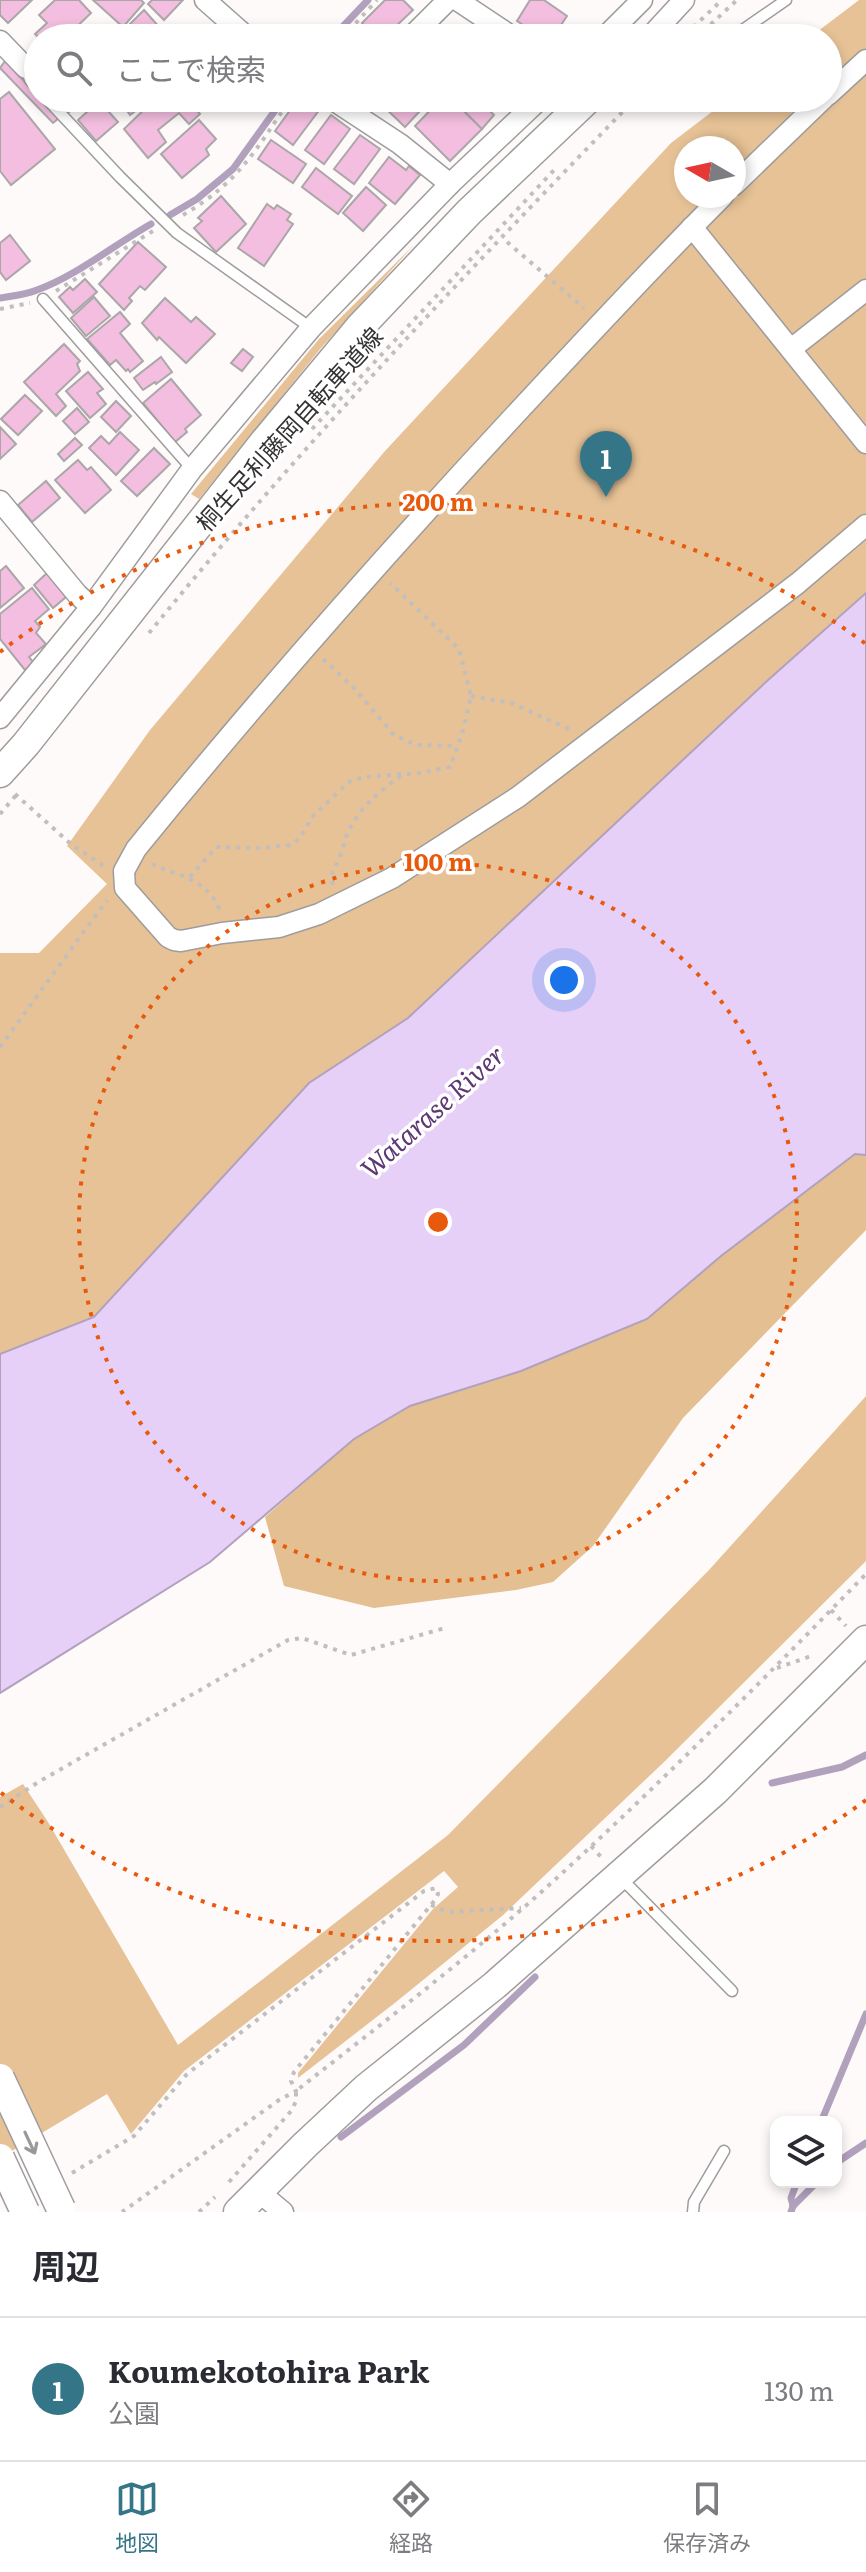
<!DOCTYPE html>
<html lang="ja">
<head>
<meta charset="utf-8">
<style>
  :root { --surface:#fff; --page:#f7f7f7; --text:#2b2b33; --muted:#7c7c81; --line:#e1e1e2; --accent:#347688 }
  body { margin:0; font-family:Literata,"Noto Sans JP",serif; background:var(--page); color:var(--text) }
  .controls { position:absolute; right:24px; bottom:24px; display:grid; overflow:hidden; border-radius:16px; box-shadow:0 4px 12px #0003 }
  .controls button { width:72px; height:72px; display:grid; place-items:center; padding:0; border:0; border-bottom:2px solid var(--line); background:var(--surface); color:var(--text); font:40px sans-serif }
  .compass { position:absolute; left:674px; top:136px; width:72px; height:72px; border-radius:50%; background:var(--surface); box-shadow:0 4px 12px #0003; rotate:279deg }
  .you { position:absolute; left:564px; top:980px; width:28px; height:28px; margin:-20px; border:6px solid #fff; border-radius:50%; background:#1a73e8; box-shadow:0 0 0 12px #1a73e833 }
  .badge { display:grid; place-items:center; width:52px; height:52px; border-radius:50%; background:var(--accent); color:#fff; font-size:26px; font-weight:700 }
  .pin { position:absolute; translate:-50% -66px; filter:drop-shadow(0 2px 4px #0008) }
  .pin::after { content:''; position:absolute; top:42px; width:28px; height:24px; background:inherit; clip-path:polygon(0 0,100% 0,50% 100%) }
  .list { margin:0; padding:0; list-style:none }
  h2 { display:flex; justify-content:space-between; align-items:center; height:104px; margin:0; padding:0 32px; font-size:34px }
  h2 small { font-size:26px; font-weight:400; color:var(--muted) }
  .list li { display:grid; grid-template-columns:52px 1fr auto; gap:24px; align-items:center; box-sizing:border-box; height:144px; padding:0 32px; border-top:2px solid var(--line) }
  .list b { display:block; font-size:30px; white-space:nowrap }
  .list p { margin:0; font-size:26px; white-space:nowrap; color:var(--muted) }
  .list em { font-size:26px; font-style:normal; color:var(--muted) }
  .icon { flex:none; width:44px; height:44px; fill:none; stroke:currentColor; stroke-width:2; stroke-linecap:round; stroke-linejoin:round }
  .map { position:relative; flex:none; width:866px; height:2212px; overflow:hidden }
  .search { position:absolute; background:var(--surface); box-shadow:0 4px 12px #0003; left:24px; right:24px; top:24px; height:88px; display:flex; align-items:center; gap:20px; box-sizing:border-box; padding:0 28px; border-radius:44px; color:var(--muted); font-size:30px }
  .sheet { height:248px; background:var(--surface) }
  nav { display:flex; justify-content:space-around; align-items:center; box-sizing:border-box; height:112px; border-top:2px solid var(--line); background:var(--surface); font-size:22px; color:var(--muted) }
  nav a { display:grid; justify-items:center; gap:4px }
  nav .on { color:var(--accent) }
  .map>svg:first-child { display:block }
  .green { fill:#e6c296; fill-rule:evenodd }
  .forest { fill:#e4bf91 }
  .water { fill:#e7d0f8; stroke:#b1a1bd; stroke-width:2 }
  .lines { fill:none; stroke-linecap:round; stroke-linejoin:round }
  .stream { stroke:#b1a1bd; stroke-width:7 }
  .building { fill:#f3bedf; stroke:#aba7a9; stroke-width:2 }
  .lane-casing { stroke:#9f9c9c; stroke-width:13 }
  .street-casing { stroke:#9f9c9c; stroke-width:23 }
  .secondary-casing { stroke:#9f9c9c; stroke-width:31 }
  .path { stroke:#c1bebe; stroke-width:4; stroke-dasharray:4 6; stroke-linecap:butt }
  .lane { stroke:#fff; stroke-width:10 }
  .street { stroke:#fff; stroke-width:20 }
  .secondary { stroke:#fff; stroke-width:28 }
  .secondary-bridge-casing { stroke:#9f9c9c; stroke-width:31; stroke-linecap:butt }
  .secondary-bridge { stroke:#fff; stroke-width:28 }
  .oneway { stroke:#9a9898 }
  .ring { fill:none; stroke:#e8590c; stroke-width:4; stroke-dasharray:4 8 }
  .labels { text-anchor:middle; stroke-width:7; stroke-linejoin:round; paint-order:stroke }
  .street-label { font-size:24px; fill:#343232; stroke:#fff }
  .water-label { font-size:26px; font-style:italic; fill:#5d3874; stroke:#fff }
  .centre { fill:#e8590c; stroke:#fff; stroke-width:4 }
  .ring-label { font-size:24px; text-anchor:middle; font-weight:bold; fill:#e8590c; stroke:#fff; stroke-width:7; stroke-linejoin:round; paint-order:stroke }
</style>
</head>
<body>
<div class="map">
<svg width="866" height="2212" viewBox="0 0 866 2212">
  <rect width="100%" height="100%" fill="#fefafa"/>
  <g class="green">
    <path d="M859,0H866V593L767,681L408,1018L309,1083L94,1317L0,1354V953H39L107,884L67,846L150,730L385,451L671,143L730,98H828V38H809ZM686,148H734V196H686Z"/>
    <path d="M414,245L321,348L199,499L191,494L319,339Z"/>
    <path d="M866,1396V1561L663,1763L502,1916L396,2002L298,2078V2073L433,1909L458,1887L444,1871L184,2071L131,2134L107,2094L0,2158V1797L23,1784L48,1822L178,2045L448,1835L709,1570Z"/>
  </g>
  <path class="forest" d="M855,1154L866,1155V1230L683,1418L593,1546L553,1582L516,1590L374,1608L284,1586L265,1517L354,1439L410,1406L521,1371L646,1319L721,1256Z"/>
  <path class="water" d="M866,593V1155L855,1154L721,1256L647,1319L521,1371L410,1406L354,1439L210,1562L0,1693V1354L94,1317L309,1083L408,1018L767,681Z"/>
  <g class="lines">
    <g class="stream">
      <path d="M332,38L368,0"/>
      <path d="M170,215L197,199L233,169L284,98"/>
      <path d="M0,298C12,296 25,295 37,290C76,276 114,245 151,224"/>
      <path d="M772,1783L842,1767L866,1755"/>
      <path d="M821,2122L866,2014"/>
      <path d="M341,2137L464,2045L535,1977"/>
      <path d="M836,2163L866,2143"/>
      <path d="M793,2206L791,2198L797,2182"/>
      <path d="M791,2212L793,2206L817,2182"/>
    </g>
  </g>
  <g class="building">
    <path d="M0,0H32L8,23L0,15Z"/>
    <path d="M55,0H79L91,13L65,38H39L35,34L47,23L39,15Z"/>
    <path d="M93,0H141L144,3L123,27Z"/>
    <path d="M152,0H183L164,20L148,4Z"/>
    <path d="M385,0H403L413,10L393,29L396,32L390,38H378L362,23Z"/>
    <path d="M530,0H544L567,16L553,37L542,30L541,33L533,27L531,30L517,21Z"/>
    <path d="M144,10L169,38H137L127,27Z"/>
    <path d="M5,61L59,118L53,123L0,68Z"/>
    <path d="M9,92L55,149L11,185L0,171V99Z"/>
    <path d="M58,98H86L69,112Z"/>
    <path d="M139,98H152L130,115L126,109Z"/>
    <path d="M156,98H161L164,102L168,98L175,107L187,98L200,114L189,124L179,113L158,130L166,142L148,158L124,129Z"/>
    <path d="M299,98H305L320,109L293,145L275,131Z"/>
    <path d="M386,98H405L419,112L405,127L381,104Z"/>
    <path d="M442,98H458L454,101L482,129L450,161L415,126Z"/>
    <path d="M458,98H477L494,115L482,129L454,101Z"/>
    <path d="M99,101L118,122L96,141L78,120Z"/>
    <path d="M331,115L350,129L324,164L305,150Z"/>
    <path d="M199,120L216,139L206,149L209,155L182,178L161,154Z"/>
    <path d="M360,135L380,149L354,184L334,169Z"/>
    <path d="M271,140L306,164L293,183L258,159Z"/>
    <path d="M389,157L406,170L409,166L420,175L395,204L369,183Z"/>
    <path d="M316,168L352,196L338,214L302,187Z"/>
    <path d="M366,187L386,205L363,231L343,213Z"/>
    <path d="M221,196L246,224L216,252L194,228L202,221L198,218Z"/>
    <path d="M267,204L274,209L277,205L291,214L287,220L293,224L264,266L238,248Z"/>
    <path d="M10,235L30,261L6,280L0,272V243Z"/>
    <path d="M138,242L166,267L145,290L140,286L129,298L132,301L124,310L99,284Z"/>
    <path d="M85,279L97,292L73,313L59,297L70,287L73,290Z"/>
    <path d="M94,297L110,316L86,336L71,318Z"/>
    <path d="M165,298L191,322L196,317L215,334L186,363L159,337L157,340L142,323Z"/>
    <path d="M120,312L130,324L120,333L143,361L130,372L128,369L126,371L116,360L110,365L87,339Z"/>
    <path d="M64,344L80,361L77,364L80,371L56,394L66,406L56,416L24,382Z"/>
    <path d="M243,349L253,357L242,371L231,363Z"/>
    <path d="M161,357L172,372L156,384L155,382L143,390L134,378Z"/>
    <path d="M88,372L103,389L97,393L106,404L90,418L66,391Z"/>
    <path d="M171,379L201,415L185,429L187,432L175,442L143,403Z"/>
    <path d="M25,395L42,411L18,435L1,419Z"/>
    <path d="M116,401L131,416L116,432L101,417Z"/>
    <path d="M77,408L89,422L75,434L63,421Z"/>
    <path d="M0,427L16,444L0,459Z"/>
    <path d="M120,432L139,450L116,475L89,448L101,436L109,444Z"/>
    <path d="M75,438L82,445L64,461L58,454Z"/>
    <path d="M154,448L170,464L137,496L121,481Z"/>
    <path d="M78,460L87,470L91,467L111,490L85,513L55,480Z"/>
    <path d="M46,481L60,498L32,522L18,505Z"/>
    <path d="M6,566L24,588L0,608V571Z"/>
    <path d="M47,573L66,597L53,608L34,585Z"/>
    <path d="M32,588L49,609L35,621L40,627L36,633L46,644L29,657L34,663L25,670L0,639V614Z"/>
  </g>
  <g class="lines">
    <defs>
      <g id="lane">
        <path d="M731,38L786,0"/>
        <path d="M26,68L30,80L38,89"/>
        <path d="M46,98L120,177L177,233L311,328"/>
        <path d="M43,299L192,469"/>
        <path d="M620,1877L732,1991"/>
        <path d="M693,2212L694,2202L724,2151"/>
      </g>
      <g id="street">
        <path d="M205,0L248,38"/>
        <path d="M457,0L514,38"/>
        <path d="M410,38L448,0"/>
        <path d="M604,38L642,0"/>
        <path d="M649,38L684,0"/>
        <path d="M0,41L26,68"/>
        <path d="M828,95L866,60"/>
        <path d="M330,98L400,144L450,184"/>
        <path d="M734,185L824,98"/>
        <path d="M723,196C656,263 592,332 527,402C392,547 261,695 136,849L124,871L125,888L168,937L174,940L181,941L222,933L279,927L319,914L392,878L518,797L798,583L866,525"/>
        <path d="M692,227L866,443"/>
        <path d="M791,349L866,290"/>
        <path d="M0,501L77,594L91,607"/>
        <path d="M0,718L91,607L192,469L311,328L450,184L541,98"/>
        <path d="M259,2192L283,2212"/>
      </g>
      <g id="secondary">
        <path d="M0,773L26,744L264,442L359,328L469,212L589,98"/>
        <path d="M238,2212L305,2145L366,2088L495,1985L715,1791L866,1640"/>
      </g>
    </defs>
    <use href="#lane" class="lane-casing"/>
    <use href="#street" class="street-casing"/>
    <use href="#secondary" class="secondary-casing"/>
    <g class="path">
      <path d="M686,34L722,0"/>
      <path d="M342,38L377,0"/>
      <path d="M696,38L737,0"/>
      <path d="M614,108L624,98"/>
      <path d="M183,215C239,182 256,150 291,98"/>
      <path d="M507,242L584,308"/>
      <path d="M56,291L153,231"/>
      <path d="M0,309L30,303"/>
      <path d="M312,429L555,169"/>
      <path d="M149,633C301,446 468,271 636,98"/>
      <path d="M323,659L352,686L394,735L416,745L458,746"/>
      <path d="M471,696L511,703L569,729"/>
      <path d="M15,794L72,845L104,866"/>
      <path d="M0,814L17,794"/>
      <path d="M152,864C180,877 207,878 220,911"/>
      <path d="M190,877L216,847L262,848L290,845L299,839L313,816L349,782L364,777L420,773L450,767L463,731L471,696L459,649L390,583"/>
      <path d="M333,885C329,873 336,867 340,856C343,850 344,843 346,837C357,810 377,793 401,776"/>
      <path d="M0,1047L107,900"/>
      <path d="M831,1610L846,1626"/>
      <path d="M777,1668L814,1655"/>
      <path d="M0,1807L40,1781L288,1640L302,1638L351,1655L445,1628"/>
      <path d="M591,1846L603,1859"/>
      <path d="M431,1905L448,1912L521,1908"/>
      <path d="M72,2173L134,2136L187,2074L424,1891L436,1888L438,1894L435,1900L294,2072L291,2081L296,2091L279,2100L122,2212"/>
      <path d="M229,2182L292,2110L296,2101V2091C385,2021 476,1952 559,1876C665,1779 766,1677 866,1574"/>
      <path d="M199,2212L215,2197"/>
    </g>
    <use href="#lane" class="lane"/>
    <use href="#street" class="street"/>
    <use href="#secondary" class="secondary"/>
    <defs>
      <g id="secondary-bridge">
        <path d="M0,2078L61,2209"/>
        <path d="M0,2158L25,2212"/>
      </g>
    </defs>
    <use href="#secondary-bridge" class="secondary-bridge-casing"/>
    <use href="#secondary-bridge" class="secondary-bridge"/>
  </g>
  <defs><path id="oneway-shaft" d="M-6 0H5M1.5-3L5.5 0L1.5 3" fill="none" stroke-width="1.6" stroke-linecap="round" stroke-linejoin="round" transform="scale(2)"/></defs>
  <use class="oneway" href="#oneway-shaft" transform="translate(30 2143) rotate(65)"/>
  <g class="ring">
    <circle cx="438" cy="1222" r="359"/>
    <path d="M866 1800A719 719 0 0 1 0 1792M0 652A719 719 0 0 1 866 644"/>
  </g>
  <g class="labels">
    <g class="street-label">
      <text transform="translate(290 430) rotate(-48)" y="8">桐生足利藤岡自転車道線</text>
    </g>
    <g class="water-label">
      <text transform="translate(433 1112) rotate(-42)" y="9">Watarase River</text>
    </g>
  </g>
  <circle cx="438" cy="1222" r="12" class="centre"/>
  <g class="ring-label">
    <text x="438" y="511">200 m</text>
    <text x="438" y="871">100 m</text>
  </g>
</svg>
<div class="controls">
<button><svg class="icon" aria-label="layers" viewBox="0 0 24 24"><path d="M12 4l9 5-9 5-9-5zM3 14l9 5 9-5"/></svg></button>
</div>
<svg class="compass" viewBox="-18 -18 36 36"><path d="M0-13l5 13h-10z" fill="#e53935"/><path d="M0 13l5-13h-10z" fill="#7c7c81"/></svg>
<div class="you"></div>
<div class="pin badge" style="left:606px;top:497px">1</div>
<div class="search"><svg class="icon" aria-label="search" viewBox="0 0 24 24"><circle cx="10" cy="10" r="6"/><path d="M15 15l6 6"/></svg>ここで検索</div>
</div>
<section class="sheet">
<h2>周辺<small></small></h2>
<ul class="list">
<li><span class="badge">1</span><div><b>Koumekotohira Park</b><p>公園</p></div><em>130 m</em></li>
</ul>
</section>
<nav>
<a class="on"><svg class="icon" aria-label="map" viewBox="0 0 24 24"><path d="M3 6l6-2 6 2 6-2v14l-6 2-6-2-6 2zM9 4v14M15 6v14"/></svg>地図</a>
<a><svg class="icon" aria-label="directions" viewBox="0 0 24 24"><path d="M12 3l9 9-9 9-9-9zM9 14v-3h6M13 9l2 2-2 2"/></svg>経路</a>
<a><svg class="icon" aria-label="saved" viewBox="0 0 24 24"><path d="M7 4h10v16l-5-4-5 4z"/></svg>保存済み</a>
</nav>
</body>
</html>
